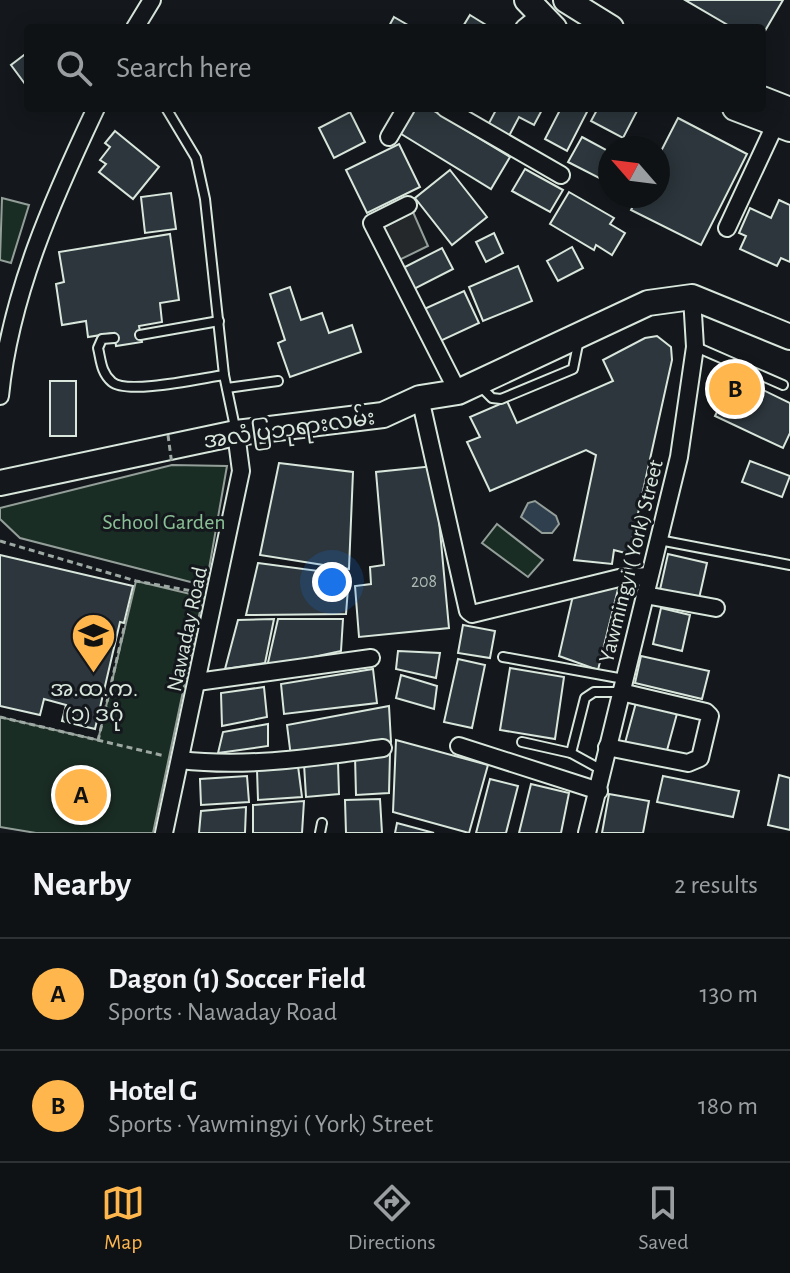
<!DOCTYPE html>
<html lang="en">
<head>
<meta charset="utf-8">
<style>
  :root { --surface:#0f1215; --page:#181b1e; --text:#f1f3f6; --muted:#9b9ea0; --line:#2f3234; --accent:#ffb74d }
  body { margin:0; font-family:"Alegreya Sans","Noto Sans Myanmar",sans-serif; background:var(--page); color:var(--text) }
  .compass { position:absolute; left:598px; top:136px; width:72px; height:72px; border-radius:50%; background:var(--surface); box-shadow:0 4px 20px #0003; rotate:298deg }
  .you { position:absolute; left:332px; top:582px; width:28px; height:28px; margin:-20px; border:6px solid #fff; border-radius:50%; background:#1a73e8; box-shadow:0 0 0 12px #1a73e833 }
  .badge { display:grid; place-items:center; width:52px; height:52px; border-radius:50%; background:var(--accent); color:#111; font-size:26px; font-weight:700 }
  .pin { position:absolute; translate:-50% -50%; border:4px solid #fff; box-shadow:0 2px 8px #0006 }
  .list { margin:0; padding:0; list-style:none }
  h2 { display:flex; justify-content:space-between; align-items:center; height:104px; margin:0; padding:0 32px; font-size:34px }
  h2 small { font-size:26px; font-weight:400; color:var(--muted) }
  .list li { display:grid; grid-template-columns:52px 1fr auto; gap:24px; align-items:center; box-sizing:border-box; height:112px; padding:0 32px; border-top:2px solid var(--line) }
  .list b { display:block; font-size:30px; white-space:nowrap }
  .list p { margin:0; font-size:26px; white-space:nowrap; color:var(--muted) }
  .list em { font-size:26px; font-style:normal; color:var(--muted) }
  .icon { flex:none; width:44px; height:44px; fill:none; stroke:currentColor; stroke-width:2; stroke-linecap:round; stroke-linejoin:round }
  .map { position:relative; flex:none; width:790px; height:833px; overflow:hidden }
  .search { position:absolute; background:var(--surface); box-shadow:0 4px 20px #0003; left:24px; right:24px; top:24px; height:88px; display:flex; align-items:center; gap:20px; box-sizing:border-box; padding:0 28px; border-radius:8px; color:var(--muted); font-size:30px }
  .sheet { height:328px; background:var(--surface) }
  nav { display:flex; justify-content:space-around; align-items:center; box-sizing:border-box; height:112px; border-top:2px solid var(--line); background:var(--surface); font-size:22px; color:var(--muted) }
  nav a { display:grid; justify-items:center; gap:4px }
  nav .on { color:var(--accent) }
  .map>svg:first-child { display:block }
  .green { fill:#1a2d24; stroke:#939e99; stroke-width:2 }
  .parking { fill:#24282b; stroke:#939e99; stroke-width:2 }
  .water { fill:#2f3f4d; stroke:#939e99; stroke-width:2 }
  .building { fill:#2c363c; stroke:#d8e6dc; stroke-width:2 }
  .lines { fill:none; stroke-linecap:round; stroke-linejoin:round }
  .lane-casing { stroke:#d8e6dc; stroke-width:12 }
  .street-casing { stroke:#d8e6dc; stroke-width:20 }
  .primary-casing { stroke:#d8e6dc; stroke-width:28 }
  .path { stroke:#9da8a2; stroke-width:3; stroke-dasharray:6 4; stroke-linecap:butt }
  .lane { stroke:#14181c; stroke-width:8 }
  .street { stroke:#14181c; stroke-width:16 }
  .primary { stroke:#14181c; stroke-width:24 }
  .path-bridge { stroke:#9da8a2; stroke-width:3; stroke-dasharray:6 4; stroke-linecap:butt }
  .labels { text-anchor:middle; stroke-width:6; stroke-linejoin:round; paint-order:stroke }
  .number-label { font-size:18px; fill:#adbab4 }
  .street-label { font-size:22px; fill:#d8e6dc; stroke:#14181c }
  .park-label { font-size:22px; fill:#8ac095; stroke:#14181c }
  .poi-label { font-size:22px; fill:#d8e6dc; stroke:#14181c }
</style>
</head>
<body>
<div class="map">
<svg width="790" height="833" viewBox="0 0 790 833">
  <rect width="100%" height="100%" fill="#14181c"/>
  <g class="green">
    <path d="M2,198L29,205L11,263L0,260Z"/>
    <path d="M172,465L227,466L206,586L20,538L0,519V508Z"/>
    <path d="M497,524L543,560L528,577L482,543Z"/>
    <path d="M136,581L203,597L153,833H36L0,827V717L98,740Z"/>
  </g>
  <path class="parking" d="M413,212L428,246L395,262L380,229Z"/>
  <path class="water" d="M535,501L556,516L559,524L552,533H542L521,517L528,503Z"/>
  <g class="building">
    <path d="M685,0H783L762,36V28H733Z"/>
    <path d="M470,15L491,28H462Z"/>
    <path d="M394,17L413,28H388Z"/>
    <path d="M28,52V88L11,65Z"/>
    <path d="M412,108H429L510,157L491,189L398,132Z"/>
    <path d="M497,108H543L534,125L519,117L509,136L488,125Z"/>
    <path d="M561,108H589L567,151L545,139Z"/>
    <path d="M598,108H637L638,109L623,138L591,121Z"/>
    <path d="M350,112L365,142L334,158L319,128Z"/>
    <path d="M678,118L747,154L701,245L631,210L638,196H658V157Z"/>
    <path d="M115,131L159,167L133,199L99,172L106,164L100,160L110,147L105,143Z"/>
    <path d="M582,137L610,152V171L605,181L568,162Z"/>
    <path d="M399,144L420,187L367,213L346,170Z"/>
    <path d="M525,169L563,190L550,212L512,191Z"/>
    <path d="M450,170L487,217L452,245L415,198Z"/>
    <path d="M569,192L614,218L610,224L625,233L612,255L596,245L594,250L550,224Z"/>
    <path d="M171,193L176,229L145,233L141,197Z"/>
    <path d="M779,200L790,205V262L781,258L777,266L740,249L746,236L739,233L750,208L771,218Z"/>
    <path d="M494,233L503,253L486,262L476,242Z"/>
    <path d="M170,234L179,300L160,303L162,322L139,326L142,342L116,346L114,333L88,337L86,321L62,325L56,284L64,282L59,252Z"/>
    <path d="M572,247L583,268L558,281L547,261Z"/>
    <path d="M442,248L453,269L414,289L403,268Z"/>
    <path d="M518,266L532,301L483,321L469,287Z"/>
    <path d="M290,287L301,320L322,313L329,333L352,325L361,352L290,377L278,343L285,340L270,294Z"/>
    <path d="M464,291L479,323L436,343L422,310Z"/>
    <path d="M657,336L671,347L672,360L629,554L614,550L612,564L574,560L596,455L586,450L490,491L467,442L480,437L470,417L507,401L517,423L613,381L603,360L645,338Z"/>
    <path d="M734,376L790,403V433L783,448L715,416Z"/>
    <rect x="50" y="381" width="26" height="55"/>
    <path d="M750,461L790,476L782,497L742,482Z"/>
    <path d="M279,463L353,472L349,569L260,555Z"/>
    <path d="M434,466L449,628L359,637L355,586L371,584L370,567L384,565L376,472Z"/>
    <path d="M668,554L707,563L698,603L659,594Z"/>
    <path d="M0,555L133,586L124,623L120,622L95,729L62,721L66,705L44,699L40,715L0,706Z"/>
    <path d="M258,563L349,575L346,614L246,615Z"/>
    <path d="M620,581L598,670L559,656L574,591Z"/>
    <path d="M661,608L690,615L682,651L653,644Z"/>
    <path d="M274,619L265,663L225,669L238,620Z"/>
    <path d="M278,619H343L341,651L267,667Z"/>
    <path d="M463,625L495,631L490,658L458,653Z"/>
    <path d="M398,651L440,653L436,678L396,669Z"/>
    <path d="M641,656L709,671L702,699L635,683Z"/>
    <path d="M458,659L485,665L472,728L444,722Z"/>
    <path d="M510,668L564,677L555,739L500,730Z"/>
    <path d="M373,669L377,703L284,714L281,684Z"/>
    <path d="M401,675L437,686L434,709L396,698Z"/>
    <path d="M264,687L267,717L222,726L221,693Z"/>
    <path d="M637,699L678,710L666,754L625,743Z"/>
    <path d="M389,706L391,742L291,757L287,725Z"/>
    <path d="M268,724V746L218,753L223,732Z"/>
    <path d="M396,740L488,765L469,833L393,812Z"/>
    <path d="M390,753L389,793L356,795L355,756Z"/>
    <path d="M338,762L339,794L306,797L304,764Z"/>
    <path d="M298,766L302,797L258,800L257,770Z"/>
    <path d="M779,775L790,778V830L768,825Z"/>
    <path d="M247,776L249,802L201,805L200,779Z"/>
    <path d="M663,776L739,791L733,817L657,802Z"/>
    <path d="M490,779L518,786L506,833H476Z"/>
    <path d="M531,784L569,793L561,833H519Z"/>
    <path d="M609,794L649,801L643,833H602Z"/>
    <path d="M380,799L382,833H346L345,800Z"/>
    <path d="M304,801L302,833H253V805Z"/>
    <path d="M246,807L245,833H199L201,811Z"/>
    <path d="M397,823L434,833H395Z"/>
  </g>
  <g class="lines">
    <defs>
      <g id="lane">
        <path d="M166,108L196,158L205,199L224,375L236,432"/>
        <path d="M140,335L219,321"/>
        <path d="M114,338L102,339L98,348C101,360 101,373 112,382C127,395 202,378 224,375"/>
        <path d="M696,347L783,385"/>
        <path d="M480,386L492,398L501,399L573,369L579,339"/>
        <path d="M227,388L278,381"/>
        <path d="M659,540L790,565"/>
        <path d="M503,657L624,679"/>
        <path d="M522,742L571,753"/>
        <path d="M602,770L571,753L585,698L594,692H621"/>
        <path d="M320,833L322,823"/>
      </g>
      <g id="street">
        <path d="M135,28L152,0"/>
        <path d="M524,28L540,15"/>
        <path d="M445,108L561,175"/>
        <path d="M389,137L406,108"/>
        <path d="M408,205L372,223L458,392"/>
        <path d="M727,228L776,123"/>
        <path d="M0,396C10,295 53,199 96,108"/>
        <path d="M420,398L468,611L472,614L619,578L649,576"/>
        <path d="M645,595L716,608"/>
        <path d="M197,682L371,658"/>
        <path d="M459,746L599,791"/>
        <path d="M607,747L688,763L700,758L710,716L706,712L621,692"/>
        <path d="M180,760C249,768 316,757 383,748"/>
        <path d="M164,833L241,471L236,433"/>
        <path d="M587,833L679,457L695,347L692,297"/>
      </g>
      <g id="primary">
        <path d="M527,0L554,28"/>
        <path d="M566,0L611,28"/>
        <path d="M762,99L790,110"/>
        <path d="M735,108L790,129"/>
        <path d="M0,483L236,433L383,415L420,398L458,392L648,303L692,297L790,337"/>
      </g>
    </defs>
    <use href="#lane" class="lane-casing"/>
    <use href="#street" class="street-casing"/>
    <use href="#primary" class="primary-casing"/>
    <g class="path">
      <path d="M0,541L136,581L198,592"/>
      <path d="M0,717L165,756"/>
      <path d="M98,741L124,628"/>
    </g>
    <use href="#lane" class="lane"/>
    <use href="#street" class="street"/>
    <use href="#primary" class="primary"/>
    <path class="path-bridge" d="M168,435L172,465"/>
  </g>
  <defs>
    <symbol id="school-pin" viewBox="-11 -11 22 30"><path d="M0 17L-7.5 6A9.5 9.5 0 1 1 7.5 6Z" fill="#ffb74d" stroke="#14181c"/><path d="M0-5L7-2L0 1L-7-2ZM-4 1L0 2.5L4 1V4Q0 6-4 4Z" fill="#111"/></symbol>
  </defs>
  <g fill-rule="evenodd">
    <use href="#school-pin" x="68" y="610" width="51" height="69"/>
  </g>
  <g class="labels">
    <g class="number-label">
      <text x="424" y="587">208</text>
    </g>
    <g class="street-label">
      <text transform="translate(289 428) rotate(-8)" y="8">အလံပြဘုရားလမ်း</text>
      <text transform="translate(630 561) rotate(-76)" y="8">Yawmingyi ( York) Street</text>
      <text transform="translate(186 629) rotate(-78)" y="8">Nawaday Road</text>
    </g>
    <g class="park-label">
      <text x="164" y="529">School Garden</text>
    </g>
    <g class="poi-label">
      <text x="94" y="696">အ.ထ.က.<tspan x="94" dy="25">(၁) ဒဂုံ</tspan></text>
    </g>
  </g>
</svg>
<svg class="compass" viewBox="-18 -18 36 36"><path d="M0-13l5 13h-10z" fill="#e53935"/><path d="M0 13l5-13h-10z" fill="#9b9ea0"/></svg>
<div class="you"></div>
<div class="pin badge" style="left:81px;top:795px">A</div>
<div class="pin badge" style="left:735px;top:389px">B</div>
<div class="search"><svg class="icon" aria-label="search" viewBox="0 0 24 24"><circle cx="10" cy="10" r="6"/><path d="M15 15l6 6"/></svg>Search here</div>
</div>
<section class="sheet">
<h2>Nearby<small>2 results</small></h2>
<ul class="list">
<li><span class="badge">A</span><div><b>Dagon (1) Soccer Field</b><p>Sports · Nawaday Road</p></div><em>130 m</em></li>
<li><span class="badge">B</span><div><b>Hotel G</b><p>Sports · Yawmingyi ( York) Street</p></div><em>180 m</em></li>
</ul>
</section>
<nav>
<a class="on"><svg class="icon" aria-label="map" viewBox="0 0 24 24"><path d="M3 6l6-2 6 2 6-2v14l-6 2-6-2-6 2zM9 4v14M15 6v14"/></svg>Map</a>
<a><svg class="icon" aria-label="directions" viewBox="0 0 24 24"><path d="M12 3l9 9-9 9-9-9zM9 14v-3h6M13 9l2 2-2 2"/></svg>Directions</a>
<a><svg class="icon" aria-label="saved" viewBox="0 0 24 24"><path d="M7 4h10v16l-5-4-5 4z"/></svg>Saved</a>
</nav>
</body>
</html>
